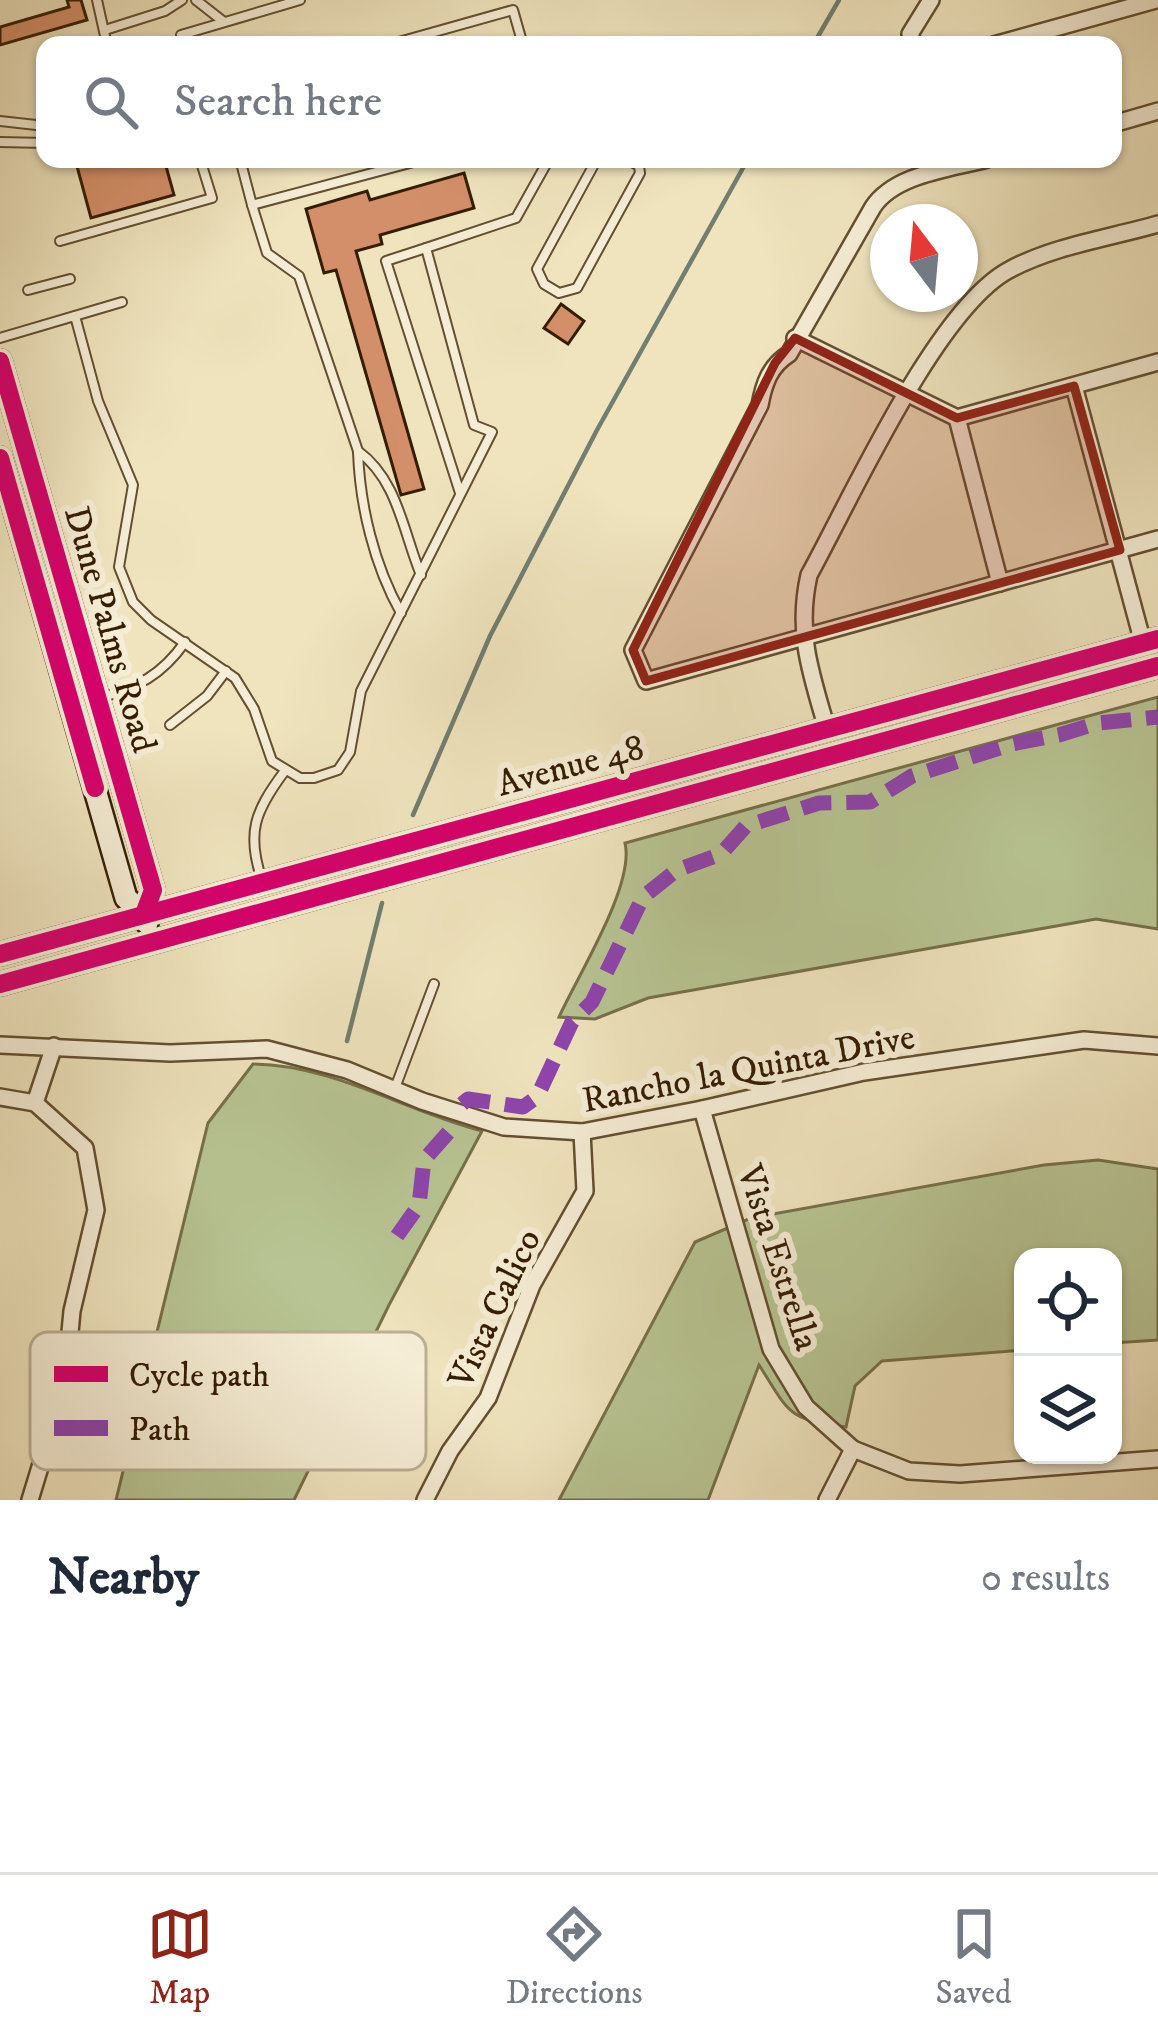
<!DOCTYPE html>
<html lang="en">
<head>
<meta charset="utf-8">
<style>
  :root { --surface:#fff; --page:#f6f6f7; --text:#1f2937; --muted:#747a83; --line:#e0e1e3; --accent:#8f2418 }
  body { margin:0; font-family:"IM FELL DW Pica",serif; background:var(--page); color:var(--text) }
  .controls { position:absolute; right:36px; bottom:36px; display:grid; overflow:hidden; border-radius:24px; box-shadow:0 3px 9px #0004 }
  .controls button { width:108px; height:108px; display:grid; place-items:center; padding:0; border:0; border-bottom:3px solid var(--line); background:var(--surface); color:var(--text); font:60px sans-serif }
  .compass { position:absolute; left:870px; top:204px; width:108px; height:108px; border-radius:50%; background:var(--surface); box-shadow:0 3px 9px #0004; rotate:344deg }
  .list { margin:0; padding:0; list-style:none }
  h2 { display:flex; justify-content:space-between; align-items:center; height:156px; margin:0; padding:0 48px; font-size:51px }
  h2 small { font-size:39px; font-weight:400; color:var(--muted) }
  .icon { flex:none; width:66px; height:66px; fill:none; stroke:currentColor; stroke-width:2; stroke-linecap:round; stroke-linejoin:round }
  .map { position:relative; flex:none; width:1158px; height:1500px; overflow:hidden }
  .search { position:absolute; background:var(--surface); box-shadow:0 3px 9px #0004; left:36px; right:36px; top:36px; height:132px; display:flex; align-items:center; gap:30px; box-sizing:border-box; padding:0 42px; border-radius:24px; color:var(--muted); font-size:45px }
  .sheet { height:372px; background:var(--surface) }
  nav { display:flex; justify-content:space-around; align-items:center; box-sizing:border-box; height:168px; border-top:3px solid var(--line); background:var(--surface); font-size:33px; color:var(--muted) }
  nav a { display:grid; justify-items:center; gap:6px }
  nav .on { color:var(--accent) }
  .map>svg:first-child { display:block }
  .green { fill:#b8c493; stroke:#76704a; stroke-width:3 }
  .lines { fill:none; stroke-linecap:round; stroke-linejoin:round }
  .stream { stroke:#727e6f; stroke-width:4.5 }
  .building { fill:#d38f6a; stroke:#351d02; stroke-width:3 }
  .lane-casing { stroke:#644f31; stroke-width:12 }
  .street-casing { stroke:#644f31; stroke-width:20 }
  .secondary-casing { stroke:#351d02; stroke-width:26 }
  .lane { stroke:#f5edd5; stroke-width:8 }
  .street { stroke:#f5edd5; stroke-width:15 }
  .secondary { stroke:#f5edd5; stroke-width:21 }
  .quiet { stroke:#8e44ad; stroke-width:15; stroke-dasharray:30 15; stroke-linecap:butt }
  .cycleway-casing { stroke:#f5edd5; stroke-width:26 }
  .cycleway { stroke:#d6006c; stroke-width:18 }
  .marked { fill:#8f2418; fill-opacity:0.2; stroke:#8f2418; stroke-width:9; stroke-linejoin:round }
  .labels { text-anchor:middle; stroke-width:12; stroke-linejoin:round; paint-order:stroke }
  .street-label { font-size:36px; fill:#351d02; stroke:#f5edd5 }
  .key { fill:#f5edd5; stroke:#bbaf96; stroke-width:3 }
  .key-label { font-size:33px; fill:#351d02 }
</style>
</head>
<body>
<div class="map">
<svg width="1158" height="1500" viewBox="0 0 1158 1500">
  <rect width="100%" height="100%" fill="#efe4be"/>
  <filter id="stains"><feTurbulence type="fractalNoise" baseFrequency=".00167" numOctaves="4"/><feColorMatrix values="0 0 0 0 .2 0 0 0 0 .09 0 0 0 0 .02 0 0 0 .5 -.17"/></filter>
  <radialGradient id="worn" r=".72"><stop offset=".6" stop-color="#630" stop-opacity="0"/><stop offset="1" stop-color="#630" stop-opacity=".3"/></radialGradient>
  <g class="green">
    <path d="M1158,697V929L1096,919L648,998L595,1019L559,1017C578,975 635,885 625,843Z"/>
    <path d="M253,1064C335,1065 404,1111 482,1131L389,1305L294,1500H116L208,1123Z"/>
    <path d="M1098,1160L1158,1169V1340L1113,1343V1257H1023V1350L882,1361L855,1386L846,1427C786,1419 790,1413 759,1365L708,1500H559L695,1242L751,1218L1044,1165Z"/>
  </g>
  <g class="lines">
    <g class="stream">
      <path d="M813,45L839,0"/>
      <path d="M413,815L490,636L597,430L748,159"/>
      <path d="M347,1041L382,903"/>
    </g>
  </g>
  <g class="building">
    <path d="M67,0H81L87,20L0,45V27L69,7Z"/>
    <path d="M75,159H164L174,195L91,218Z"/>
    <path d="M464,173L474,208L380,235L382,244L356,251L424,489L401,495L336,270L324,273L306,209L367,191L370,200Z"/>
    <path d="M561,304L584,321L568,344L544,328Z"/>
  </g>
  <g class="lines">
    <defs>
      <g id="lane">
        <path d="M97,0L107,45"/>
        <path d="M196,0L224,22"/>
        <path d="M105,30L165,11L182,0"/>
        <path d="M181,35L300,0"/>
        <path d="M388,45L513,10L523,45"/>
        <path d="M0,121L45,126"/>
        <path d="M0,142L45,143"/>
        <path d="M240,159L252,205L425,159"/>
        <path d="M597,159L537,269L544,284L559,293L577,288L640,173L639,166L627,159"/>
        <path d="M252,205L267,253L299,276L358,451C398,480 403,532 421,575"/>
        <path d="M60,241L212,198L200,159"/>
        <path d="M426,248L386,261L460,493"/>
        <path d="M28,290L70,279"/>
        <path d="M75,316L98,401L133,485L119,567L133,602L151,620L235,678L254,709L272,761L300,778H314L338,770L350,752L361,691L492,432L474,425L426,248L516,218L549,159"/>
        <path d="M0,338L122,302"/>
        <path d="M358,452C360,506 374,565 401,613"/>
        <path d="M99,698C137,688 162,675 185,642"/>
        <path d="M170,725L207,696L226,671"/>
        <path d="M262,880C246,833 255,811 284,772"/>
        <path d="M395,1088L434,984"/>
      </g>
      <g id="street">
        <path d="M914,45L910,34L931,0"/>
        <path d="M994,45L1156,0"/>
        <path d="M1113,124L1158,111"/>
        <path d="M987,159C950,169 895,174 873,207L789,354C770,366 764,383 760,405L633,650L646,681L1158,539"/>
        <path d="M795,338L957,418L1158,362"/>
        <path d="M1074,386L1143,643"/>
        <path d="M957,418L1000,583"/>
        <path d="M827,729C811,674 796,633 809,575C851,499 936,309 1009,270C1053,246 1109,238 1158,224"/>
        <path d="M0,1045L170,1053L267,1049L347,1070L422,1101L504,1127L582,1132L702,1109L864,1072L1084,1040L1158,1046"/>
        <path d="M0,1097L35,1103L85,1148L96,1210L72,1311L65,1385L30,1500"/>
        <path d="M35,1103L54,1046"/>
        <path d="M702,1109L771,1349L806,1407L853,1449L909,1471L960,1474L1158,1459"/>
        <path d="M425,1500L450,1451L488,1398L532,1285L585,1191L582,1132"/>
        <path d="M827,1500L853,1449"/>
      </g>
      <g id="secondary">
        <path d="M0,361L153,890L144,914"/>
        <path d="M0,458L126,898L144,914L147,923"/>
        <path d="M0,954L1158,639"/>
        <path d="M0,984L1158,666"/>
      </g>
    </defs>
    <use href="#lane" class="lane-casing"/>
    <use href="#street" class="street-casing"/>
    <use href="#secondary" class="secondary-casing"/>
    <use href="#lane" class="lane"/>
    <use href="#street" class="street"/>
    <use href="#secondary" class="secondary"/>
    <g class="quiet">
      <path d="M462,1104L468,1099L523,1107L537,1097L572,1022L592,1002L643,897L677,870L721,854L746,826L819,803L870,802L912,776L1012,744L1059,735L1098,723L1158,717"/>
      <path d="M397,1236L419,1205L424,1160L453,1127"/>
    </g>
    <defs>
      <g id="cycleway">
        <path d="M0,361L153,890L144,914"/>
        <path d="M0,458L95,788"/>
        <path d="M0,954L1158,639"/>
        <path d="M0,984L1158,666"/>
      </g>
    </defs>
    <use href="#cycleway" class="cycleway-casing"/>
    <use href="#cycleway" class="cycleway"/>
  </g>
  <path class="marked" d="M795,338L957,418L1074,386L1120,550L646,681L633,650L775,363Z"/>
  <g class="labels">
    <g class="street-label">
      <text transform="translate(112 629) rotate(74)" y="13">Dune Palms Road</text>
      <text transform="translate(570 764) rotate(-15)" y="13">Avenue 48</text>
      <text transform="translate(748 1067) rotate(-11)" y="13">Rancho la Quinta Drive</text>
      <text transform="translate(780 1257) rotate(72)" y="13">Vista Estrella</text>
      <text transform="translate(493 1308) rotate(-65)" y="13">Vista Calico</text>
    </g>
  </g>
  <rect x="30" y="1332" width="396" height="138" rx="18" class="key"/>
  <rect x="54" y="1366" width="54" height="16" fill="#d6006c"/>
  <rect x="54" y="1420" width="54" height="16" fill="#8e44ad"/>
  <g class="key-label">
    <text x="129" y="1386">Cycle path</text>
    <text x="129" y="1440">Path</text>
  </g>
  <rect width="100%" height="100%" filter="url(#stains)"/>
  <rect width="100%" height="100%" fill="url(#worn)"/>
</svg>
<div class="controls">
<button><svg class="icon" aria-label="locate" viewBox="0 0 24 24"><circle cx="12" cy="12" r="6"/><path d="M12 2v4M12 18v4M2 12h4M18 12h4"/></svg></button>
<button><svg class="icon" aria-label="layers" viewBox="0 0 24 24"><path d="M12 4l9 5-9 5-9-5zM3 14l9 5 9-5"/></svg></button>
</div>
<svg class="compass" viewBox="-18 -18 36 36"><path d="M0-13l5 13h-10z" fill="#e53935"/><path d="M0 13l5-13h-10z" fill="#747a83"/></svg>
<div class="search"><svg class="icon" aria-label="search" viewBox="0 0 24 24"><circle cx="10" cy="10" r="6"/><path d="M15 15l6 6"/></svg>Search here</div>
</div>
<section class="sheet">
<h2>Nearby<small>0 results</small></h2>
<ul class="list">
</ul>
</section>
<nav>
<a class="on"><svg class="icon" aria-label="map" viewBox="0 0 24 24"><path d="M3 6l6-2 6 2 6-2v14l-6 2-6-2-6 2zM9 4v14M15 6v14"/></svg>Map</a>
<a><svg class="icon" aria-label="directions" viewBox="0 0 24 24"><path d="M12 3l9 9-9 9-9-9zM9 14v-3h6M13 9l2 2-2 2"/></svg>Directions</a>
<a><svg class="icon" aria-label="saved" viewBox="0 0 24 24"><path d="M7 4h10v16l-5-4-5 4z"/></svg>Saved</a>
</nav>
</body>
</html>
